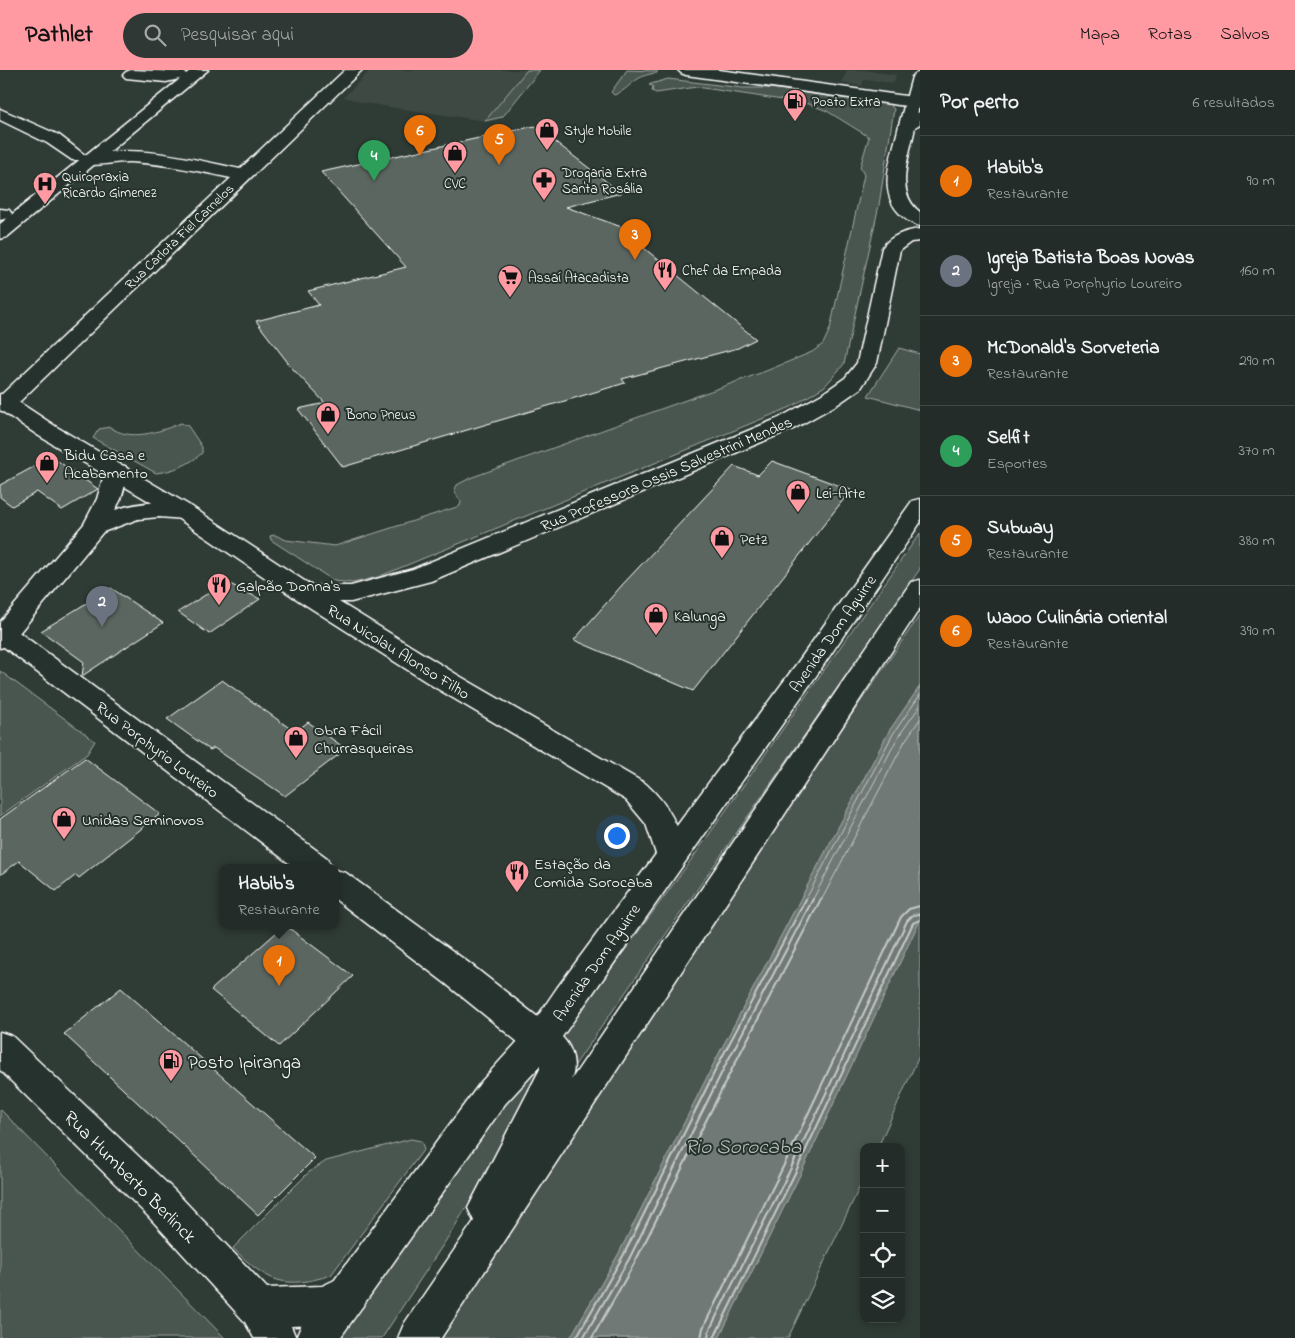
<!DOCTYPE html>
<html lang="pt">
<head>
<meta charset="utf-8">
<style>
  :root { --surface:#232c28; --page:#2f3834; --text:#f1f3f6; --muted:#a3a7a8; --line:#404845; --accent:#ff9aa2 }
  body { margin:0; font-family:"Indie Flower",sans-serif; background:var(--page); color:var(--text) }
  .controls { position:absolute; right:15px; bottom:15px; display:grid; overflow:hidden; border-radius:10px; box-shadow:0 2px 8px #0003 }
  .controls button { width:45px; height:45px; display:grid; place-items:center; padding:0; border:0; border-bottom:1px solid var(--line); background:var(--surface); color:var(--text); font:25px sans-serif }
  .you { position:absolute; left:616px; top:765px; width:18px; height:18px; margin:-12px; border:4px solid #fff; border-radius:50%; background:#1a73e8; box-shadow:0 0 0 8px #1a73e833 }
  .badge { display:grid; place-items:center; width:32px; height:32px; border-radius:50%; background:var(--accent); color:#fff; font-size:16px; font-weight:700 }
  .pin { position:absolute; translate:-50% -41px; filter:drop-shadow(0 1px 2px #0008) }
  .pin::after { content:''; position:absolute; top:26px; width:18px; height:15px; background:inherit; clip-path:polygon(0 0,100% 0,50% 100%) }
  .popup { position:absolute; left:219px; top:794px; width:120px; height:65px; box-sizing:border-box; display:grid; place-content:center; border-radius:10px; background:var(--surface); filter:drop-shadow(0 1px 4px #0005); font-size:16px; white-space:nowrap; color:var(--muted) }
  .popup b { font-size:19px; color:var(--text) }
  .popup::after { content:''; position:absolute; left:50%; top:100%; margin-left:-10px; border:10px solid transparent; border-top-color:var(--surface) }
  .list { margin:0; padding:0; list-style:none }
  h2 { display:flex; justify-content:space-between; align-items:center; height:65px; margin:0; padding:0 20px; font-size:21px }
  h2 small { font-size:16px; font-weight:400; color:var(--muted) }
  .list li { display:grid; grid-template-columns:32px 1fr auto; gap:15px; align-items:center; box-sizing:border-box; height:90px; padding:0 20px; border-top:1px solid var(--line) }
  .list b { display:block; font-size:19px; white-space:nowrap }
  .list p { margin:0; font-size:16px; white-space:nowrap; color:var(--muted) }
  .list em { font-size:16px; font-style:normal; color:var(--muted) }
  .icon { flex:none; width:28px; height:28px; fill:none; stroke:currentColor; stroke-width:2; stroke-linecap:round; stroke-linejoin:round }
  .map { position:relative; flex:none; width:920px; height:1268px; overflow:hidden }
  header { display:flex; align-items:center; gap:30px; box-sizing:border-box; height:70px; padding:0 25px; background:var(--accent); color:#111 }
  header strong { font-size:24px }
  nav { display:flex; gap:28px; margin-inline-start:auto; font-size:18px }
  .search { width:350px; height:45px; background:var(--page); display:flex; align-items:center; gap:12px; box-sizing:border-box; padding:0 18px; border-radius:28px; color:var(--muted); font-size:19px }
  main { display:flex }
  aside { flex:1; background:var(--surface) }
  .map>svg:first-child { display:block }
  .built { fill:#3c4842 }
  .green { fill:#4a544f; stroke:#a4aaa7 }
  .water { fill:#707975; stroke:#a9afac }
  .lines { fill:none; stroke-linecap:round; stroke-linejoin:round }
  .shore-far1 { stroke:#c6c9c8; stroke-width:1 }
  .shore { stroke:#c6c9c8; stroke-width:2 }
  .building { fill:#5b6661; stroke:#fff }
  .minor-casing { stroke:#fff; stroke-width:3 }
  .tertiary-casing { stroke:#fff; stroke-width:3 }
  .secondary-casing { stroke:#fff; stroke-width:3 }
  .trunk-casing { stroke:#fff; stroke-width:3 }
  .minor { fill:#26332d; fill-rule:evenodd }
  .tertiary { fill:#26332d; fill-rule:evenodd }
  .secondary { fill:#26332d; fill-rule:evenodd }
  .trunk { fill:#26332d; fill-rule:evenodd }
  .labels { text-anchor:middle; stroke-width:4; stroke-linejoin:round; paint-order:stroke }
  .far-poi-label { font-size:14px; fill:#fff; stroke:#26332d; text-anchor:start }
  .far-street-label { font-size:14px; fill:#fff; stroke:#26332d }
  .poi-label { font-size:16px; fill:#fff; stroke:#26332d; text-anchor:start }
  .street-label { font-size:16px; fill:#fff; stroke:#26332d }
  .near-poi-label { font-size:19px; fill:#fff; stroke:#26332d; text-anchor:start }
  .near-street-label { font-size:19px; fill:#fff; stroke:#26332d }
  .near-water-label { font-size:21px; font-style:italic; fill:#b8bcba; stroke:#26332d }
</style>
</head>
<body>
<header>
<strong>Pathlet</strong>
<div class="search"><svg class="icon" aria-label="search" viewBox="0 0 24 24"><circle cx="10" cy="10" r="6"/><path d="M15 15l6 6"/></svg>Pesquisar aqui</div>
<nav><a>Mapa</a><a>Rotas</a><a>Salvos</a></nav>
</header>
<main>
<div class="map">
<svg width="920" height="1268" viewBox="0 0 920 1268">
  <rect width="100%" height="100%" fill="#2f3b35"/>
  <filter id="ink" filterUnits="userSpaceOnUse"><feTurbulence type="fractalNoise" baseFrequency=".02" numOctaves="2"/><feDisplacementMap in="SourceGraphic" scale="10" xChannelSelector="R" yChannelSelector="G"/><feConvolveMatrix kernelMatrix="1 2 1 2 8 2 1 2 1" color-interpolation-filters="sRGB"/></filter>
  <g filter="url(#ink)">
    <g class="built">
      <path d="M370,0H527L485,51L363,33L344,27Z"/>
      <path d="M847,0H864L896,5L894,13L864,10L862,16L842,13Z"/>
    </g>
    <g class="green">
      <path d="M527,0H540L505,44L502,47L485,51Z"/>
      <path d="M627,0L657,1V3C633,5 630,20 614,25L611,22Z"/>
      <path d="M668,9L743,18H773L880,33L889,34L894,39L879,135L844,294L825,316L791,337L378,507L353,513L334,511L271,470L270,466L275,465L286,470L335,476L460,436L461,432L454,421L457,415L470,408L766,301L812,282L823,274L830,259L864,105L860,97L869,67L827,41L809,34L697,17L656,23L652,21L653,16L649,15L651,14Z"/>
      <path d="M899,278L920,284V340L868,326Z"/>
      <path d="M181,353L188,356L202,377V383C189,395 173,401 156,403L93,368L99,359L110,357C130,372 159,362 181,353Z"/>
      <path d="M920,463V499L568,1005L559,970L694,786Z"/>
      <path d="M920,545V984L878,1077H864V1108L788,1268H440L626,982L802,717Z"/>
      <path d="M0,601L95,671L87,684L0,746Z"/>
      <path d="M540,991L544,1004L537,1021L452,1161L382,1268H340L536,992Z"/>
      <path d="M0,1039L225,1268H0Z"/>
      <path d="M411,1069L421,1071L424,1079L331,1205C284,1220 267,1212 233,1178L308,1103L326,1091Z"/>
    </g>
    <path class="water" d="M920,616V850L800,1105L719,1268H570L619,1183L716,989L889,661Z"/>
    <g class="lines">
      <g class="shore-far1">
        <path d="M805,831L893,664L920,625"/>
        <path d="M812,831L898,667L920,636"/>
        <path d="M821,831L905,671L920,649"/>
      </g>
      <g class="shore">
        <path d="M576,1268L623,1186L720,991L806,829"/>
        <path d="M583,1268L629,1189L726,994L813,829"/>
        <path d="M592,1268L635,1192L733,997L821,829"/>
        <path d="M701,1268L703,1258L783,1097L901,847L909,839L920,836"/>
        <path d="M708,1268L709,1261L790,1100L907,851L913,845L920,844"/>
        <path d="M714,1268L795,1103L913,853L920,850"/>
      </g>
    </g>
    <g class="building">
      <path d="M535,56L621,123L566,137L641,164L634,170L756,269L738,278L622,309L625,313L343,397L298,339L325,333L292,298L256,251L319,235L308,221L406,197L321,102Z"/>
      <path d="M52,387L98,419L62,440L37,422L12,436L0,427V415Z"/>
      <path d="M772,391L851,420L693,621L574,570L623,514L734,396L758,405Z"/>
      <path d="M226,512L260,529L209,564L178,542Z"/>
      <path d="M111,518L163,553L82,606L84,592L41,561Z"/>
      <path d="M222,610L295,662L308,652L346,679L285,726L214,678L210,680L167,649Z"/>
      <path d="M85,688L160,744L79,808L76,805L56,821L19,791L0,805V749Z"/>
      <path d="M285,855L353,906L279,976L211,920Z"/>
      <path d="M121,918L315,1088L258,1145L64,964Z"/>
    </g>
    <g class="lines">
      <defs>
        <g id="minor">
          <path d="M131,0L184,2L187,5L184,8L166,12L126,8L123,5L126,2Z"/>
          <path d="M345,0H362L13,338L5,340L0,338V326L231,108C198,101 165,94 131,92C116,91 97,97 84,94L82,90H72L47,73L0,50V39L59,65L86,86C137,73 190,89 240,99Z"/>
          <path d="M920,2C920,20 920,43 913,58H901L899,55L912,7L915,4Z"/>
          <path d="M0,139L9,140L12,144L9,148L0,150Z"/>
          <path d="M117,394L125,396L129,401L121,429L115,440C141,431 167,430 192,437L196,442L192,447L184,449L159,447L138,449L103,462L9,575L0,578V552L84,454L97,429L105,401L109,396Z"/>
          <path d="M0,962L12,966L174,1120L267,1218L322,1216L348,1204L362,1209L367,1223L362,1237L324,1255L291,1256L296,1268H254L245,1252L148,1146L0,1000Z"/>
        </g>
        <g id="tertiary">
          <path d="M0,552L9,555L327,788L331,797H294L0,574Z"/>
          <path d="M335,800L346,803L469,893L553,959L558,970L553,981L541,985L529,981L445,913L335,829Z"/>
        </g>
        <g id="secondary">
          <path d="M191,0H208L7,167L0,169V154Z"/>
          <path d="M678,0H719L920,28V38L686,5L681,3Z"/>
          <path d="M920,42V54L915,57C910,86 893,121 920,142V156C912,154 906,150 900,144C876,120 893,84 899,55L914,44Z"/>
          <path d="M920,159V171L911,172L900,180L877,293L861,318L838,334L795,358L431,511L351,532H339L456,604L646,714C668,734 681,758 686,787L682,796L671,799L660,796L646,754L626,730L436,618L298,530L176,447L39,366L0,340V324L8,325L55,356L192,437L312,516H351L413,499L779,348L822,324L845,308L857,293L882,178C891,165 905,161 920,159Z"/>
        </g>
        <path id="trunk" d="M920,429V453L816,606L562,967C573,978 577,996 571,1010L911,512L920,510V538L441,1268H398L404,1254L474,1151L468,1138L540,999V996L505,1034L340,1268H296L302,1254L481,1012L529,959L557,918L798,592L912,431Z"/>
      </defs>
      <use href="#minor" class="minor-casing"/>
      <use href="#tertiary" class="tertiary-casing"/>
      <use href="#secondary" class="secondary-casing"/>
      <use href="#trunk" class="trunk-casing"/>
      <use href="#minor" class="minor"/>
      <use href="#tertiary" class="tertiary"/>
      <use href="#secondary" class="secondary"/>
      <use href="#trunk" class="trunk"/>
    </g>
  </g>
  <defs>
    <symbol id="fuel-pin" viewBox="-11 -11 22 30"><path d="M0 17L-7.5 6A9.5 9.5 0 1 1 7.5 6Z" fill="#ff9aa2" stroke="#26332d"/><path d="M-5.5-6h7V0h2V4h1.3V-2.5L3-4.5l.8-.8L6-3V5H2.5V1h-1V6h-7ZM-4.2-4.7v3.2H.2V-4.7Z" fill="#111"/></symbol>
    <symbol id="shop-pin" viewBox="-11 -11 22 30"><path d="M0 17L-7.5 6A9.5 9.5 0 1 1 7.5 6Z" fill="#ff9aa2" stroke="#26332d"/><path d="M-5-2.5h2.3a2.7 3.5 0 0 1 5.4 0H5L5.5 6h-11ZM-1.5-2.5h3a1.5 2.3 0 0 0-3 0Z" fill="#111"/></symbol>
    <symbol id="pharmacy-pin" viewBox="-11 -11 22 30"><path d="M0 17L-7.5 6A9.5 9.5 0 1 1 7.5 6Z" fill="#ff9aa2" stroke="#26332d"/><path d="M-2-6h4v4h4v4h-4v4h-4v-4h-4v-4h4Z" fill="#111"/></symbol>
    <symbol id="hospital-pin" viewBox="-11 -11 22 30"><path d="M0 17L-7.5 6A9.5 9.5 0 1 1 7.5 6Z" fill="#ff9aa2" stroke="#26332d"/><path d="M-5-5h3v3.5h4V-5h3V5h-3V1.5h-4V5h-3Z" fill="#111"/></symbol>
    <symbol id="restaurant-pin" viewBox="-11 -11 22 30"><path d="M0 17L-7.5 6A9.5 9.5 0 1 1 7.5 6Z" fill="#ff9aa2" stroke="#26332d"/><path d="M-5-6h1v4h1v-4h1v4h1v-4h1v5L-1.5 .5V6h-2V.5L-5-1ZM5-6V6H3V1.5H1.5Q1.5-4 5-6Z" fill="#111"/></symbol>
    <symbol id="supermarket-pin" viewBox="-11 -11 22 30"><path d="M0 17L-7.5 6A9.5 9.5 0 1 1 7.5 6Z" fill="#ff9aa2" stroke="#26332d"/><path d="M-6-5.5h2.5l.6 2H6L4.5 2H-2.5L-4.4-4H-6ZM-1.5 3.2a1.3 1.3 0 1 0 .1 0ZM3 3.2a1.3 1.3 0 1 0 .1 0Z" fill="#111"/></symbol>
  </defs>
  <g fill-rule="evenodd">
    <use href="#fuel-pin" x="781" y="17" width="28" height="38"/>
    <use href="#shop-pin" x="533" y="46" width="28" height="38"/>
    <use href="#shop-pin" x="441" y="69" width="28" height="38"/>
    <use href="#pharmacy-pin" x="530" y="96" width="28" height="38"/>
    <use href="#hospital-pin" x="31" y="100" width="28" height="38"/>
    <use href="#restaurant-pin" x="651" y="186" width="28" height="38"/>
    <use href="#supermarket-pin" x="496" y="193" width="28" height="38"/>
    <use href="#shop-pin" x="314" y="330" width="28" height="38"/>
    <use href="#shop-pin" x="33" y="379" width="28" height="38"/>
    <use href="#shop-pin" x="784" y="408" width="28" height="38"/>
    <use href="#shop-pin" x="708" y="454" width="28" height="38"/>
    <use href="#restaurant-pin" x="205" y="501" width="28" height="38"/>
    <use href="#shop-pin" x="642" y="531" width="28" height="38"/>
    <use href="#shop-pin" x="282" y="654" width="28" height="38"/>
    <use href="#shop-pin" x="50" y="735" width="28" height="38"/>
    <use href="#restaurant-pin" x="503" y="788" width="28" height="38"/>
    <use href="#fuel-pin" x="157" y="977" width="28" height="38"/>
  </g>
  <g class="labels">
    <g class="far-poi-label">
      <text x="812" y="36">Posto Extra</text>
      <text x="564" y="65">Style Mobile</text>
      <text x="562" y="107">Drogaria Extra<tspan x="562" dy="16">Santa Rosália</tspan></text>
      <text x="62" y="111">Quiropraxia<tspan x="62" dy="16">Ricardo Gimenez</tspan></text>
      <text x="455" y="118" text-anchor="middle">CVC</text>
      <text x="682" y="205">Chef da Empada</text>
      <text x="528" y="212">Assaí Atacadista</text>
      <text x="346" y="349">Bono Pneus</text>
    </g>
    <g class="far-street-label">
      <text transform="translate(179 166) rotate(-44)" y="5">Rua Carlota Fiel Carnelos</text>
    </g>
    <g class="poi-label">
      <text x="64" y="390">Bidu Casa e<tspan x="64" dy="18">Acabamento</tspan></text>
      <text x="816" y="428">Lei-Arte</text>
      <text x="740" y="474">Petz</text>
      <text x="236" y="521">Galpão Donna's</text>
      <text x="674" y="551">Kalunga</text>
      <text x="314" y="665">Obra Fácil<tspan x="314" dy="18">Churrasqueiras</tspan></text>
      <text x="82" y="755">Unidas Seminovos</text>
      <text x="534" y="799">Estação da<tspan x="534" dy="18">Comida Sorocaba</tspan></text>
    </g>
    <g class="street-label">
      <text transform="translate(666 403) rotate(-23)" y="6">Rua Professora Ossis Salvestrini Mendes</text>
      <text transform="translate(832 563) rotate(-55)" y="6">Avenida Dom Aguirre</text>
      <text transform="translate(399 581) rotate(32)" y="6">Rua Nicolau Alonso Filho</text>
      <text transform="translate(158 679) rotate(37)" y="6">Rua Porphyrio Loureiro</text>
      <text transform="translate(596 892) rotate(-55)" y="6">Avenida Dom Aguirre</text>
    </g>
    <g class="near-poi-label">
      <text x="188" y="998">Posto Ipiranga</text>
    </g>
    <g class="near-street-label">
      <text transform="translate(131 1106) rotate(45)" y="7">Rua Humberto Berlinck</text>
    </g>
    <g class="near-water-label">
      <text x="743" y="1083">Rio Sorocaba</text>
    </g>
  </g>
</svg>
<div class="controls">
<button>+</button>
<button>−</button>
<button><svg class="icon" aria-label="locate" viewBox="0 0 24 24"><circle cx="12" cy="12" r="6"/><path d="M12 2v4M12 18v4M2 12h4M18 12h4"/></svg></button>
<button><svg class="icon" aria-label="layers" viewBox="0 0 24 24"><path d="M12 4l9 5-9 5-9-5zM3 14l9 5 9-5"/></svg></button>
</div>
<div class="you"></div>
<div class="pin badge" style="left:279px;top:916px;background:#e8710a">1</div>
<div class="popup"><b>Habib's</b>Restaurante</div>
<div class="pin badge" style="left:102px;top:557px;background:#6b7280">2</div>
<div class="pin badge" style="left:635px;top:190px;background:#e8710a">3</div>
<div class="pin badge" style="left:374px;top:111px;background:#2e9e5b">4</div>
<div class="pin badge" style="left:499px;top:95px;background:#e8710a">5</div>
<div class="pin badge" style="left:420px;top:86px;background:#e8710a">6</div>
</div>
<aside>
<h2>Por perto<small>6 resultados</small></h2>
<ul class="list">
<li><span class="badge" style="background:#e8710a">1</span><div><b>Habib's</b><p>Restaurante</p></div><em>90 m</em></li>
<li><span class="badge" style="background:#6b7280">2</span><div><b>Igreja Batista Boas Novas</b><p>Igreja · Rua Porphyrio Loureiro</p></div><em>160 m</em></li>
<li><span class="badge" style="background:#e8710a">3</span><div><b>McDonald's Sorveteria</b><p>Restaurante</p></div><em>290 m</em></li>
<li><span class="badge" style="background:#2e9e5b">4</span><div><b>Selfit</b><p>Esportes</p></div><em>370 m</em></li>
<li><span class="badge" style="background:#e8710a">5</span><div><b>Subway</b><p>Restaurante</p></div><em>380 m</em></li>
<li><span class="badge" style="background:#e8710a">6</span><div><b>Waoo Culinária Oriental</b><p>Restaurante</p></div><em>390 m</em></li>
</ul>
</aside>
</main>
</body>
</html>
